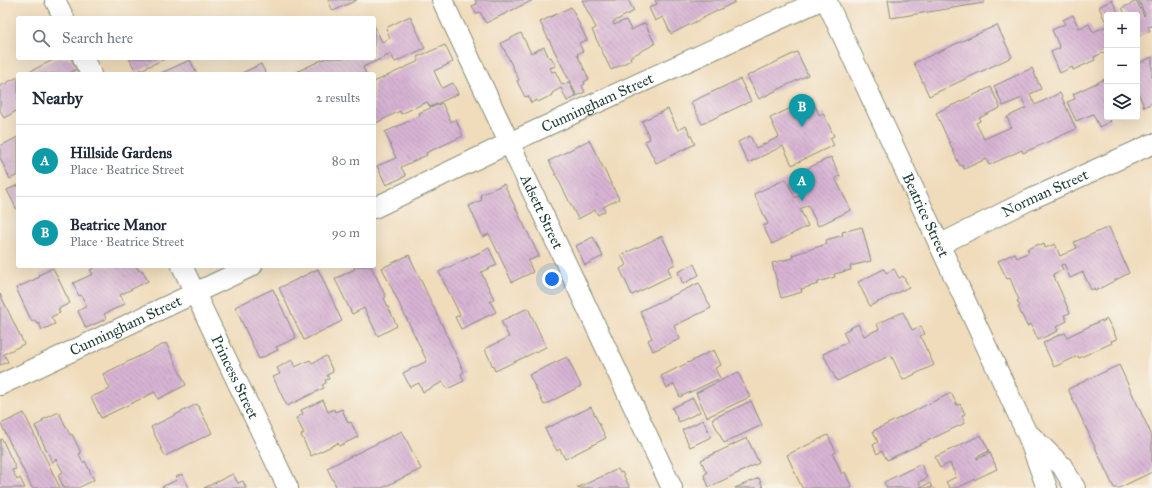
<!DOCTYPE html>
<html lang="en">
<head>
<meta charset="utf-8">
<style>
  :root { --surface:#fff; --page:#f2f2f3; --text:#1f2937; --muted:#747a83; --line:#e0e1e3; --accent:#db2777 }
  body { margin:0; font-family:"IM FELL Great Primer",serif; background:var(--page); color:var(--text) }
  .controls { position:absolute; right:12px; top:12px; display:grid; overflow:hidden; border-radius:4px; box-shadow:0 4px 16px #0002 }
  .controls button { width:36px; height:36px; display:grid; place-items:center; padding:0; border:0; border-bottom:1px solid var(--line); background:var(--surface); color:var(--text); font:20px sans-serif }
  .you { position:absolute; left:552px; top:279px; width:14px; height:14px; margin:-10px; border:3px solid #fff; border-radius:50%; background:#1a73e8; box-shadow:0 0 0 6px #1a73e833 }
  .badge { display:grid; place-items:center; width:26px; height:26px; border-radius:50%; background:var(--accent); color:#fff; font-size:13px; font-weight:700 }
  .pin { position:absolute; translate:-50% -33px; filter:drop-shadow(0 1px 2px #0008) }
  .pin::after { content:''; position:absolute; top:21px; width:14px; height:12px; background:inherit; clip-path:polygon(0 0,100% 0,50% 100%) }
  .list { margin:0; padding:0; list-style:none }
  h2 { display:flex; justify-content:space-between; align-items:center; height:52px; margin:0; padding:0 16px; font-size:17px }
  h2 small { font-size:13px; font-weight:400; color:var(--muted) }
  .list li { display:grid; grid-template-columns:26px 1fr auto; gap:12px; align-items:center; box-sizing:border-box; height:72px; padding:0 16px; border-top:1px solid var(--line) }
  .list b { display:block; font-size:15px; white-space:nowrap }
  .list p { margin:0; font-size:13px; white-space:nowrap; color:var(--muted) }
  .list em { font-size:13px; font-style:normal; color:var(--muted) }
  .icon { flex:none; width:22px; height:22px; fill:none; stroke:currentColor; stroke-width:2; stroke-linecap:round; stroke-linejoin:round }
  .map { position:relative; flex:none; width:1152px; height:488px; overflow:hidden }
  .search { position:absolute; background:var(--surface); box-shadow:0 4px 16px #0002; left:16px; top:16px; width:360px; height:44px; display:flex; align-items:center; gap:10px; box-sizing:border-box; padding:0 14px; border-radius:4px; color:var(--muted); font-size:15px }
  .panel { position:absolute; background:var(--surface); box-shadow:0 4px 16px #0002; left:16px; top:72px; width:360px; height:196px; border-radius:4px }
  .map>svg:first-child { display:block }
  .building { fill:url(#building-back-hatch) }
  .lines { fill:none; stroke-linecap:round; stroke-linejoin:round }
  .minor-casing { stroke:#888c78; stroke-width:22 }
  .minor { stroke:#fff; stroke-width:20 }
  .labels { text-anchor:middle; stroke-width:4; stroke-linejoin:round; paint-order:stroke }
  .street-label { font-size:15px; fill:#1f3d34; stroke:#f7f3e8 }
</style>
</head>
<body>
<div class="map">
<svg width="1152" height="488" viewBox="0 0 1152 488">
  <defs>
    <pattern id="building-back-hatch" width="6" height="6" patternUnits="userSpaceOnUse"><rect width="6" height="6" fill="#d8b3d4"/><path d="M-1 5l2 2M0 0l6 6M5-1l2 2" fill="none" stroke="#af93ad"/></pattern>
  </defs>
  <rect width="100%" height="100%" fill="#f7f3e8"/>
  <filter id="ink" filterUnits="userSpaceOnUse"><feTurbulence type="fractalNoise" baseFrequency=".025" numOctaves="2"/><feDisplacementMap in="SourceGraphic" scale="8" xChannelSelector="R" yChannelSelector="G"/><feConvolveMatrix kernelMatrix="1 2 1 2 8 2 1 2 1" color-interpolation-filters="sRGB"/></filter>
  <filter id="wash" filterUnits="userSpaceOnUse"><feTurbulence type="fractalNoise" baseFrequency=".012" numOctaves="4" result="noise"/><feDisplacementMap in="SourceGraphic" scale="16" xChannelSelector="R" yChannelSelector="G"/><feGaussianBlur stdDeviation="0.9" result="paint"/><feColorMatrix in="noise" values="0 0 0 0 0 0 0 0 0 0 0 0 0 0 0 0 0 1.4 0 .05"/><feComposite in="paint" operator="in"/></filter>
  <g filter="url(#wash)">
    <rect width="100%" height="100%" fill="#f0dcbb"/>
    <g id="blocks">
      <g class="building">
        <path d="M328,0H357L333,11Z"/>
        <path d="M475,0H533L486,23L480,12L476,14L472,6L477,4Z"/>
        <path d="M582,0H628L634,11L613,22L614,25L626,20L631,30L645,23L655,44L630,57L631,60L611,70L592,30L596,28Z"/>
        <path d="M655,0H734L735,2L671,34L663,17L655,21L649,8L657,4Z"/>
        <path d="M888,0H984V3L891,18Z"/>
        <path d="M1112,0L1119,15H1107V25L1099,7Z"/>
        <path d="M1141,0H1152V26L1148,27L1150,31L1137,37V15H1126L1122,8L1137,1L1144,16L1145,15L1139,1Z"/>
        <path d="M571,7L587,40L579,43L583,51L577,54L589,79L584,82L585,84L582,86L585,92L577,96L540,22Z"/>
        <path d="M1073,15L1079,28L1089,24L1093,32L1107,26V51L1094,57L1095,60L1073,70L1072,67L1060,73L1051,52L1060,48L1052,30L1065,24L1063,20Z"/>
        <path d="M410,16L425,48L395,62L391,54L363,67L366,74H292L326,58H374V25L382,42L390,38L386,28Z"/>
        <path d="M997,25L1012,57L929,96L914,63Z"/>
        <path d="M521,33L531,53L544,47L549,58L551,57L556,66L550,68L552,72L555,71L562,85L569,82L576,97L567,101L561,88L552,93V95L538,102L537,100L531,103L528,96L525,97L517,81L519,80L501,43Z"/>
        <path d="M445,45L453,62L434,71L442,88L453,83L458,94L430,107L427,102L401,114L400,111L376,123L374,119V82L419,61L417,57Z"/>
        <path d="M797,52L808,75L759,99L747,76Z"/>
        <path d="M1152,57V103L1144,107L1137,90V64Z"/>
        <path d="M57,58H59L60,60L63,58H71L77,69L68,74H25Z"/>
        <path d="M129,58H167L136,72Z"/>
        <path d="M190,60L197,74H159Z"/>
        <path d="M261,64L266,74H240Z"/>
        <path d="M1032,68L1041,89L1030,94L1035,105L1060,93L1076,129L1023,153L1022,150L989,165L986,159L964,169L962,165L960,166L936,113L991,87L1000,108L979,118L980,121L976,123L984,139L1011,127L1007,117L1026,108L1022,98L1003,106L994,86Z"/>
        <path d="M18,77V110L4,118L0,110V86Z"/>
        <path d="M1107,78V103L1103,105L1107,112V117H1109L1111,121L1099,127L1093,114L1076,121L1067,102L1075,99L1073,94Z"/>
        <path d="M740,79L751,101L702,124L691,102Z"/>
        <path d="M812,98L819,115L823,113L834,136L830,138L834,145L792,165L783,146L748,163L738,142L750,136L756,148L779,137L770,118Z"/>
        <path d="M442,103L451,122L456,119L463,136L426,153L427,155L401,167L406,176L386,185L377,166L396,158L385,132L420,116L419,113Z"/>
        <path d="M668,109L678,130L686,126L695,144L656,163L645,141L650,139L642,121Z"/>
        <path d="M18,137V175L10,179L0,158V146Z"/>
        <path d="M589,140L619,199L603,207L605,211L598,215L595,210L578,219L549,161Z"/>
        <path d="M831,157L840,176L835,178L851,210L818,226L808,205L800,209L808,226L772,244L763,226L768,224L754,194L786,179L795,198L803,194L794,175Z"/>
        <path d="M504,184L539,256L528,261L533,272L512,282L489,234L483,237L469,206L482,200L480,195Z"/>
        <path d="M18,185V212L7,190Z"/>
        <path d="M862,227L871,261L850,266L851,270L834,274L835,277L818,282V284L801,289L802,292L781,298L772,263L793,258L792,255L827,244L826,240L843,235L842,232Z"/>
        <path d="M1109,227L1129,273L1095,291L1094,288L1091,290L1083,272L1070,278L1064,264L1061,265L1063,270L1053,274L1070,313L1064,315L1067,321L1056,327L1058,331L1038,340L1031,324L1027,326L1018,307L1020,306L1017,301L1019,300L1010,278L1007,279L998,261L1015,253L1017,258L1029,252L1027,249L1039,244L1040,246L1044,244L1045,248L1055,244L1060,256L1077,248L1074,242Z"/>
        <path d="M662,236L675,264L668,268L671,276L632,295L620,269L626,265L621,255Z"/>
        <path d="M593,237L603,256L585,265L576,246Z"/>
        <path d="M489,248L497,265L481,272L494,299L490,301L496,312L461,329L455,317L460,315L439,272Z"/>
        <path d="M409,255L464,372L461,374L464,381L447,389L443,382L423,392L419,383L410,387L403,373L427,361L382,268Z"/>
        <path d="M694,264L699,275L683,284L678,272Z"/>
        <path d="M98,266H136L139,271L142,270L148,281L120,295L125,304L104,314L106,319L86,328L78,311L87,306L81,295L79,296L73,283L93,274L90,270Z"/>
        <path d="M354,266H371L386,297L384,298L397,326L378,336L364,308L352,314L335,279L355,269Z"/>
        <path d="M53,268L70,303L58,309L60,313L51,317L55,324L42,330L39,323L37,324L35,320L32,322L16,288L40,277L39,275Z"/>
        <path d="M318,269L342,321L304,340L279,288Z"/>
        <path d="M884,269L886,273L894,269L899,278L903,276L909,287L870,306L858,282Z"/>
        <path d="M699,283L711,308L674,326L680,339L653,351L648,340L652,338L640,311Z"/>
        <path d="M273,289L296,338L276,347L278,350L259,359L235,307Z"/>
        <path d="M0,294L24,344L4,354L8,362L0,365Z"/>
        <path d="M528,308L546,347L495,371L485,349L509,337L501,321Z"/>
        <path d="M903,312L912,330L921,326L925,334L920,336L934,365L903,380L891,355L837,381L823,354L848,342L843,332L858,324L864,336L879,329L877,324Z"/>
        <path d="M1107,319L1117,339L1111,341L1112,343L1079,358L1078,356L1054,367L1043,343L1061,334L1065,333L1067,337L1102,320V322Z"/>
        <path d="M166,343L186,385L158,399L155,392L101,418L91,397L110,389L103,374Z"/>
        <path d="M714,350L721,365L715,368L720,378L680,397L674,384L667,388L661,376Z"/>
        <path d="M326,356L333,372L327,375L329,379L325,380L326,383L322,385L324,388L287,406L273,377L280,374L277,368L292,360L295,367L310,360L312,363Z"/>
        <path d="M567,357L581,386L544,405L529,375Z"/>
        <path d="M1119,365L1152,436V472L1119,488H1114L1068,389Z"/>
        <path d="M738,372L750,397L707,417L696,393Z"/>
        <path d="M951,393L957,405L960,404L965,414L962,416L965,423L887,460L882,451L877,454L873,445L878,442L873,431Z"/>
        <path d="M693,398L700,412L679,422L672,408Z"/>
        <path d="M323,400L328,412L334,409L335,412L342,409L348,423L351,422L358,437L339,446L338,443L311,456L301,435L304,433L296,418L303,414L301,410Z"/>
        <path d="M751,401L762,425L724,443L712,419Z"/>
        <path d="M197,404L212,433L165,456L151,427Z"/>
        <path d="M591,407L606,438L565,459L560,449L557,451L545,429Z"/>
        <path d="M59,412L70,435L72,434L81,453L79,454L83,463L85,461L94,480L78,488H64L58,475L63,472L56,459L52,462L35,426L43,422L42,420Z"/>
        <path d="M24,413L60,488H32L1,424Z"/>
        <path d="M703,420L711,437L690,447L682,430Z"/>
        <path d="M402,431L421,469L382,488H337L327,468Z"/>
        <path d="M828,435L836,452L833,454L842,474L845,472L852,488H802L787,455Z"/>
        <path d="M981,435L989,451L977,457V459L990,453L997,469L957,488H950L946,482L956,477L950,463L940,468L935,457Z"/>
        <path d="M747,438L759,463L709,487L704,475L707,473L701,460Z"/>
        <path d="M2,439L16,469L12,470L17,480L20,478L25,488H0V440Z"/>
        <path d="M921,464L927,478L919,482L921,487L930,483L932,488H887L884,482Z"/>
        <path d="M618,469L620,473L622,472L630,488H577Z"/>
        <path d="M182,474L189,488H160L177,480L176,477Z"/>
        <path d="M233,474L238,483L243,481L246,488H204Z"/>
        <path d="M759,478L763,488H735Z"/>
      </g>
    </g>
  </g>
  <g filter="url(#ink)">
    <use href="#blocks" fill-opacity="0" stroke="#888c78" stroke-width="1"/>
    <g class="lines">
      <defs>
        <g id="minor">
          <path d="M55,0L64,18"/>
          <path id="s1" d="M442,0L672,488"/>
          <path id="s2" d="M826,0L1028,436L1047,488"/>
          <path d="M83,58L91,74"/>
          <path id="s3" d="M374,208L509,143L821,0"/>
          <path id="s4" d="M939,245L1029,200L1152,144"/>
          <path id="s5" d="M182,266L288,488"/>
          <path id="s6" d="M0,385L252,266"/>
          <path d="M1030,435L1062,466L1075,488"/>
        </g>
      </defs>
      <use href="#minor" class="minor-casing"/>
      <use href="#minor" class="minor"/>
    </g>
  </g>
  <g class="labels">
    <g class="street-label">
      <text dy="5" stroke="none"><textPath href="#s3" startOffset="247">Cunningham Street</textPath></text>
      <text dy="5" stroke="none"><textPath href="#s4" startOffset="118">Norman Street</textPath></text>
      <text dy="5" stroke="none"><textPath href="#s1" startOffset="234">Adsett Street</textPath></text>
      <text dy="5" stroke="none"><textPath href="#s2" startOffset="237">Beatrice Street</textPath></text>
      <text dy="5" stroke="none"><textPath href="#s6" startOffset="139">Cunningham Street</textPath></text>
      <text dy="5" stroke="none"><textPath href="#s5" startOffset="123">Princess Street</textPath></text>
    </g>
  </g>
</svg>
<div class="controls">
<button>+</button>
<button>−</button>
<button><svg class="icon" aria-label="layers" viewBox="0 0 24 24"><path d="M12 4l9 5-9 5-9-5zM3 14l9 5 9-5"/></svg></button>
</div>
<div class="you"></div>
<div class="pin badge" style="left:802px;top:201px;background:#0f9aa8">A</div>
<div class="pin badge" style="left:802px;top:127px;background:#0f9aa8">B</div>
<div class="search"><svg class="icon" aria-label="search" viewBox="0 0 24 24"><circle cx="10" cy="10" r="6"/><path d="M15 15l6 6"/></svg>Search here</div>
<section class="panel">
<h2>Nearby<small>2 results</small></h2>
<ul class="list">
<li><span class="badge" style="background:#0f9aa8">A</span><div><b>Hillside Gardens</b><p>Place · Beatrice Street</p></div><em>80 m</em></li>
<li><span class="badge" style="background:#0f9aa8">B</span><div><b>Beatrice Manor</b><p>Place · Beatrice Street</p></div><em>90 m</em></li>
</ul>
</section>
</div>
</body>
</html>
